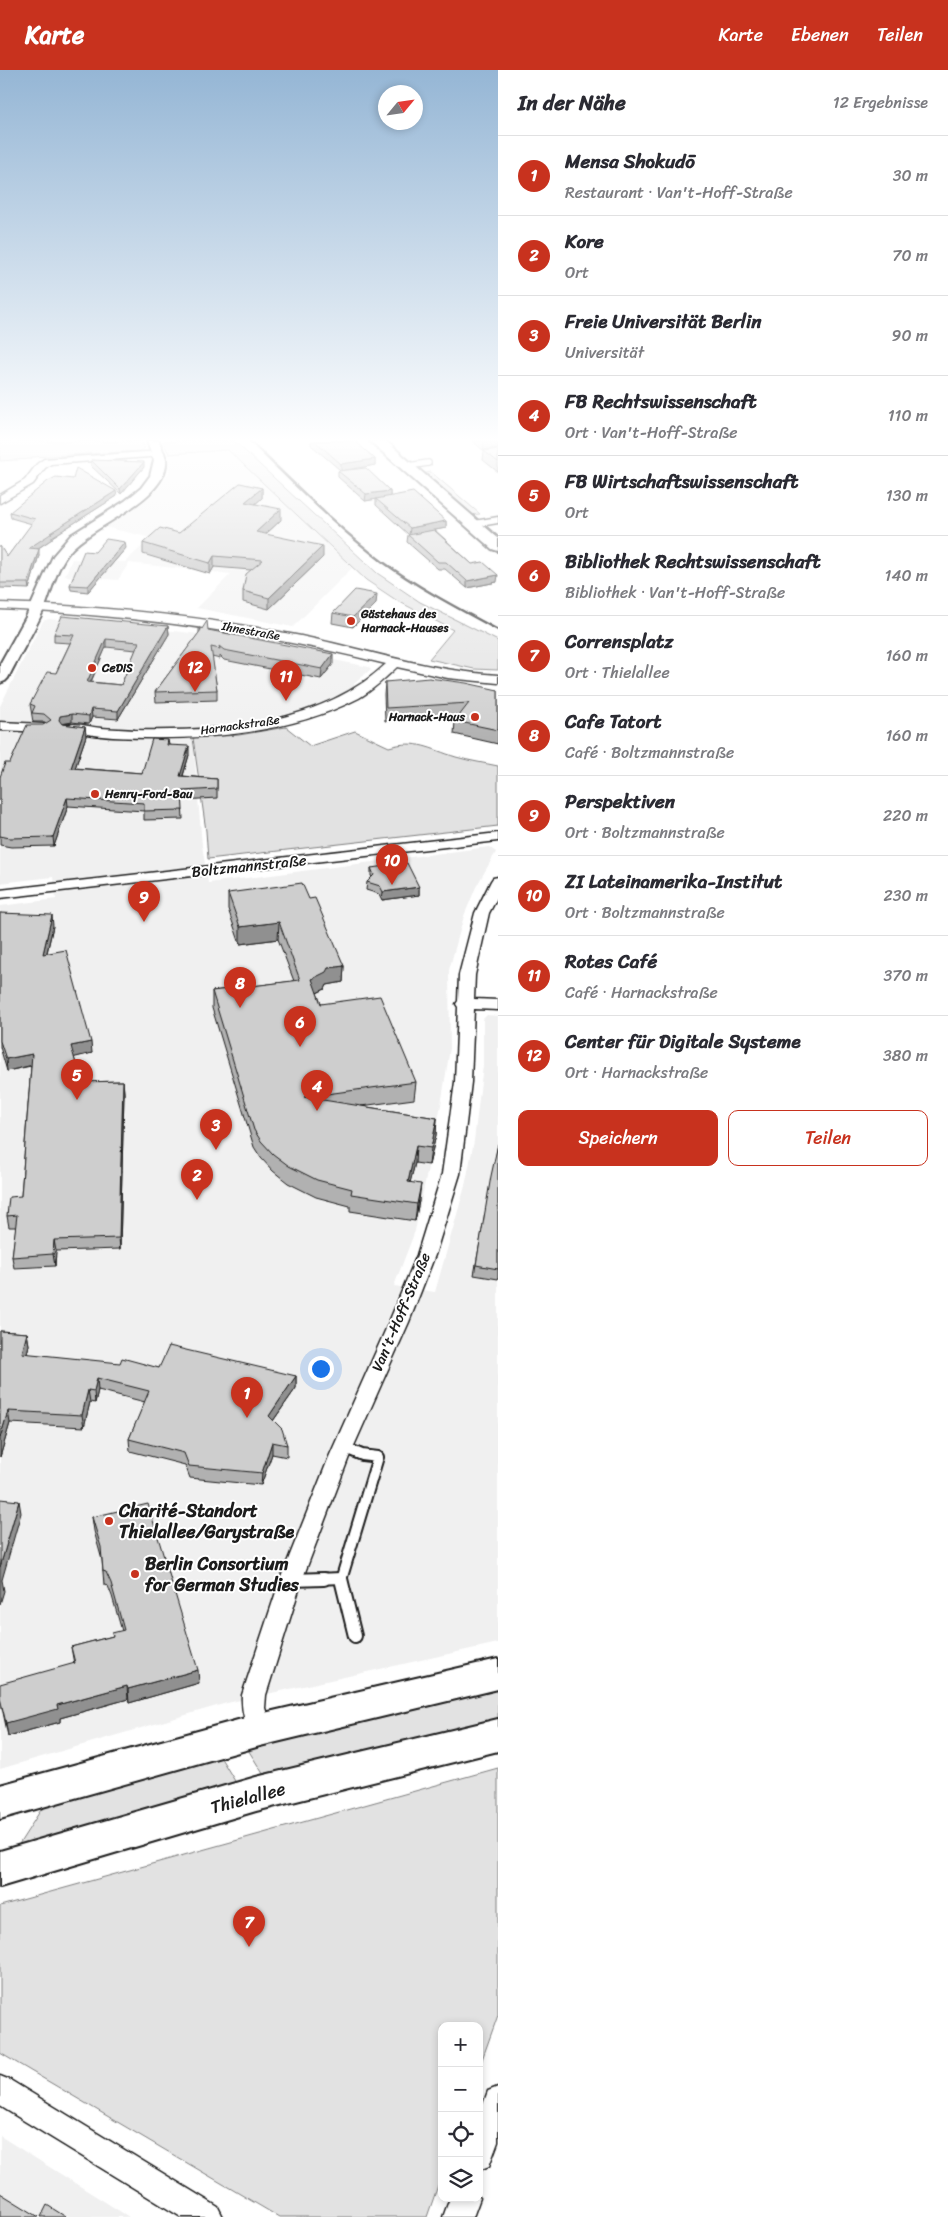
<!DOCTYPE html>
<html lang="de">
<head>
<meta charset="utf-8">
<style>
  :root { --surface:#fff; --page:#f2f2f3; --text:#2b2b33; --muted:#7c7c81; --line:#e1e1e2; --accent:#c8321e }
  body { margin:0; font-family:Sriracha,sans-serif; background:var(--page); color:var(--text) }
  .controls { position:absolute; right:15px; bottom:15px; display:grid; overflow:hidden; border-radius:10px; box-shadow:0 2px 8px #0003 }
  .controls button { width:45px; height:45px; display:grid; place-items:center; padding:0; border:0; border-bottom:1px solid var(--line); background:var(--surface); color:var(--text); font:25px sans-serif }
  .compass { position:absolute; left:378px; top:15px; width:45px; height:45px; border-radius:50%; background:var(--surface); box-shadow:0 2px 8px #0003; rotate:61deg }
  .you { position:absolute; left:320px; top:1298px; width:18px; height:18px; margin:-12px; border:4px solid #fff; border-radius:50%; background:#1a73e8; box-shadow:0 0 0 8px #1a73e833 }
  .badge { display:grid; place-items:center; width:32px; height:32px; border-radius:50%; background:var(--accent); color:#fff; font-size:16px; font-weight:700 }
  .pin { position:absolute; translate:-50% -41px; filter:drop-shadow(0 1px 2px #0008) }
  .pin::after { content:''; position:absolute; top:26px; width:18px; height:15px; background:inherit; clip-path:polygon(0 0,100% 0,50% 100%) }
  .list { margin:0; padding:0; list-style:none }
  h2 { display:flex; justify-content:space-between; align-items:center; height:65px; margin:0; padding:0 20px; font-size:21px }
  h2 small { font-size:16px; font-weight:400; color:var(--muted) }
  .list li { display:grid; grid-template-columns:32px 1fr auto; gap:15px; align-items:center; box-sizing:border-box; height:80px; padding:0 20px; border-top:1px solid var(--line) }
  .list b { display:block; font-size:19px; white-space:nowrap }
  .list p { margin:0; font-size:16px; white-space:nowrap; color:var(--muted) }
  .list em { font-size:16px; font-style:normal; color:var(--muted) }
  .actions { display:flex; gap:10px; padding:15px 20px }
  .actions a { flex:1; padding:11px 0; border:1px solid var(--accent); border-radius:10px; text-align:center; font-size:18px; color:var(--accent) }
  .actions .main { background:var(--accent); color:#fff }
  .icon { flex:none; width:28px; height:28px; fill:none; stroke:currentColor; stroke-width:2; stroke-linecap:round; stroke-linejoin:round }
  .map { position:relative; flex:none; width:498px; height:2147px; overflow:hidden }
  header { display:flex; align-items:center; gap:30px; box-sizing:border-box; height:70px; padding:0 25px; background:var(--accent); color:#fff }
  header strong { font-size:24px }
  nav { display:flex; gap:28px; margin-inline-start:auto; font-size:18px }
  main { display:flex }
  aside { flex:1; background:var(--surface) }
  .map>svg:first-child { display:block }
  .built { fill:#f0f0f0 }
  .green { fill:#e2e2e2; stroke:#7f7f7f }
  .lines { fill:none; stroke-linecap:round; stroke-linejoin:round }
  .service-far2-casing { stroke:#1c1c1c; stroke-width:8 }
  .service-far1-casing { stroke:#1c1c1c; stroke-width:14 }
  .service-casing { stroke:#1c1c1c; stroke-width:16 }
  .minor-casing { stroke:#1c1c1c; stroke-width:3 }
  .tertiary-casing { stroke:#1c1c1c; stroke-width:4 }
  .secondary-casing { stroke:#1c1c1c; stroke-width:4 }
  .service-far2 { stroke:#fff; stroke-width:5.5 }
  .service-far1 { stroke:#fff; stroke-width:10 }
  .service { stroke:#fff; stroke-width:12 }
  .minor { fill:#fff; fill-rule:evenodd }
  .tertiary { fill:#fff; fill-rule:evenodd }
  .secondary { fill:#fff; fill-rule:evenodd }
  .rail { stroke:#1c1c1c; stroke-width:2.5 }
  .wall { fill:#b1b1b1; stroke:#1c1c1c; fill-rule:evenodd }
  .shaded-wall { fill:#909090; stroke:#1c1c1c }
  .building { fill:#cecece; stroke:#1c1c1c; fill-rule:evenodd }
  .poi-dot { fill:#c8321e; stroke:#fff; stroke-width:2 }
  .labels { text-anchor:middle; stroke-width:4; stroke-linejoin:round; paint-order:stroke }
  .far-poi-label { font-size:12px; font-weight:bold; fill:#1c1c1c; stroke:#fff; text-anchor:start }
  .far-street-label { font-size:12px; fill:#1c1c1c; stroke:#fff }
  .street-label { font-size:15px; fill:#1c1c1c; stroke:#fff }
  .near-poi-label { font-size:18px; font-weight:bold; fill:#1c1c1c; stroke:#fff; text-anchor:start }
  .near-street-label { font-size:18px; fill:#1c1c1c; stroke:#fff }
</style>
</head>
<body>
<header>
<strong>Karte</strong>
<nav><a>Karte</a><a>Ebenen</a><a>Teilen</a></nav>
</header>
<main>
<div class="map">
<svg width="498" height="2147" viewBox="0 0 498 2147">
  <rect width="100%" height="100%" fill="#fff"/>
  <filter id="ink" filterUnits="userSpaceOnUse"><feTurbulence type="fractalNoise" baseFrequency=".02" numOctaves="2"/><feDisplacementMap in="SourceGraphic" scale="10" xChannelSelector="R" yChannelSelector="G"/><feConvolveMatrix kernelMatrix="1 2 1 2 8 2 1 2 1" color-interpolation-filters="sRGB"/></filter>
  <g filter="url(#ink)">
    <g class="built">
      <path d="M228,380L352,498L293,557L197,538L231,504L129,493L118,510L65,506L72,489L125,492L151,468L105,457L140,434L159,418L169,402V384Z"/>
      <path d="M49,549L149,558L207,565L369,597L371,599L354,614V618L305,640L254,651L192,658L202,775L208,813L489,777L496,782L476,817L464,846L449,900L450,978L441,1035L415,1161L394,1216L435,1222L465,1116L474,1071L483,995V949L487,945L498,946V1573L227,1633L0,1699V836L56,829L53,807L0,813V636L43,551Z"/>
      <path d="M0,2066L129,2147H0Z"/>
    </g>
    <g class="green">
      <path d="M0,371H141L145,378L140,381L32,387L31,389L0,391Z"/>
      <path d="M163,371H234L377,503L420,532L498,571V600L474,599L429,589L453,560L396,530L366,510L228,380L169,384Z"/>
      <path d="M431,402L480,444L471,445L422,404Z"/>
      <path d="M286,657L310,676L355,661L389,677C417,669 430,679 456,687C470,691 484,693 498,696V756L208,789L206,761L193,668L239,665Z"/>
      <path d="M498,1618V1650L265,1707L247,1678Z"/>
      <path d="M219,1685L238,1716L16,1779L44,1735Z"/>
      <path d="M498,1698V1945L479,1998V1956H442V2104L427,2147H279L0,1983V1836Z"/>
    </g>
    <g class="lines">
      <defs>
        <path id="service-far2" d="M408,396L428,393"/>
        <g id="service-far1">
          <path d="M293,1510L341,1508"/>
          <path d="M341,1510L378,1387L362,1385L343,1377"/>
        </g>
        <g id="service">
          <path d="M341,1509L355,1566"/>
          <path d="M291,1510L324,1509"/>
        </g>
        <g id="minor">
          <path d="M160,381L164,382V386L51,394L45,398L33,414L0,433V425L25,410L37,394L44,389Z"/>
          <path d="M498,447V453L474,457L469,454L474,451Z"/>
          <path d="M0,533C101,536 202,546 301,566C368,580 430,601 498,605V613L448,608L397,597C385,608 373,620 359,628C286,666 194,671 113,667C98,666 83,663 68,662L63,661L62,658L63,655C75,652 89,657 101,658C112,659 124,659 135,660C220,662 321,655 386,594C259,562 131,545 0,539Z"/>
          <path d="M0,652L44,654L50,658L44,662L0,660Z"/>
          <path d="M498,763V771L0,828V820Z"/>
          <path d="M498,807V826L489,843L475,905L474,929L498,930V940L474,939L471,1012L460,1104L435,1185L409,1252L349,1387L302,1510L266,1625L265,1638L272,1660L268,1668L260,1671L252,1668C245,1654 241,1641 242,1625L280,1510L329,1387L389,1252L417,1185L442,1104L455,1012L458,937L456,934L458,931L459,905L475,843L491,811L493,808Z"/>
          <path d="M0,2006L10,2010L218,2137L223,2147H181L0,2036Z"/>
          <path d="M498,2017V2072L489,2096L479,2100V2045L488,2021Z"/>
          <path d="M450,2128L479,2127L480,2128L473,2147H443Z"/>
        </g>
        <path id="tertiary" d="M147,371H159C161,377 165,384 166,389C170,429 92,455 70,481C57,496 52,519 45,537C34,561 20,584 8,608L5,611L0,613V594L26,547L53,486L71,465L125,431L141,418L150,406L154,390Z"/>
        <g id="secondary">
          <path d="M370,371H386L498,468V481L492,479Z"/>
          <path d="M498,1589V1619L260,1676L0,1749V1715L260,1644Z"/>
          <path d="M498,1649V1681L256,1741L0,1817V1781L256,1707Z"/>
        </g>
      </defs>
      <use href="#service-far2" class="service-far2-casing"/>
      <use href="#service-far1" class="service-far1-casing"/>
      <use href="#service" class="service-casing"/>
      <use href="#minor" class="minor-casing"/>
      <use href="#tertiary" class="tertiary-casing"/>
      <use href="#secondary" class="secondary-casing"/>
      <use href="#service-far2" class="service-far2"/>
      <use href="#service-far1" class="service-far1"/>
      <use href="#service" class="service"/>
      <use href="#minor" class="minor"/>
      <use href="#tertiary" class="tertiary"/>
      <use href="#secondary" class="secondary"/>
      <path class="rail" d="M250,371C293,412 335,456 383,492C419,518 459,539 498,560"/>
    </g>
    <g class="wall">
      <path d="M311,371H355L375,389V395L347,400L390,421V426L446,451V458L435,460L472,494L497,512L467,518L445,499H438L407,472L408,465H409L376,435V429L365,431L338,407V401L340,400L311,375Z"/>
      <path d="M472,371H498V378L483,380Z"/>
      <path d="M498,379V402L483,390L484,381Z"/>
      <path d="M91,390L144,397L121,424L91,396Z"/>
      <path d="M262,418V428L255,434L281,450L266,464L323,487L269,539L243,532V521L251,500L214,497L210,504L143,484V473L179,463Z"/>
      <path d="M117,426L52,467V469L37,479L39,485L29,519L0,518V476L7,487L32,454L11,448L10,442Z"/>
      <path d="M126,478L88,522L71,520L70,515L95,482Z"/>
      <path d="M376,534L353,557L332,553L333,543Z"/>
      <path d="M168,556L169,564L118,649L92,647L89,654L72,652L62,654L85,657L86,666L75,698L142,703L168,670L169,675L189,685L183,706L217,709V728L182,730L183,749L144,750V741L68,736L54,776L11,777L0,775V707L10,693L46,653L45,652H33L30,634L56,603L70,573L54,572V564ZM106,577L136,580L121,615L91,612Z"/>
      <path d="M199,558L208,560L333,594L321,609L224,590L220,586V589L212,587L217,620V630L156,632L155,622L199,563Z"/>
      <path d="M385,612L498,620V674L454,664L455,651L459,646L385,651L384,625Z"/>
      <path d="M371,798L419,817V825L382,830L379,824L366,820L367,812L372,807L371,806Z"/>
      <path d="M228,823L309,829L344,896L343,912L327,915L325,919L317,923L321,934L416,1012L414,1029L361,1036L437,1048L436,1065L429,1095L415,1093L410,1112L419,1131L415,1151L350,1141V1136L316,1127L288,1113L273,1101L261,1088L254,1077L212,938V921L294,911L278,869L240,874L228,839Z"/>
      <path d="M0,843L53,856L47,883L92,983L74,987L81,1012L123,1011L124,1023L120,1179L56,1181L55,1196L14,1198L12,1187L16,1157H9L7,1146L21,1126L31,996L7,1001L0,977Z"/>
      <path d="M498,1074V1209L474,1205Z"/>
      <path d="M0,1261L27,1263L29,1275L27,1284L159,1298L296,1306V1318L273,1351L287,1375V1387L272,1384L261,1415L190,1408L185,1395L130,1381L129,1369L145,1332L98,1320L95,1333L90,1332L84,1357L10,1353L0,1387Z"/>
      <path d="M92,1447L199,1613L129,1633L128,1629L60,1648V1652L8,1666L0,1628L74,1594L71,1577L113,1566L122,1561L112,1526L108,1516L104,1515L102,1490L94,1461Z"/>
    </g>
    <g class="shaded-wall">
      <path d="M484,371H498V378L483,380Z"/>
      <path d="M375,389V395L341,401V394Z"/>
      <path d="M144,392V397L121,424L120,419Z"/>
      <path d="M262,418V428L245,443V432Z"/>
      <path d="M116,421L117,426L52,467V469L29,484V478L50,463Z"/>
      <path d="M390,421V427L365,431L366,424Z"/>
      <path d="M281,439V450L256,473V462Z"/>
      <path d="M446,451V458L409,465L410,458Z"/>
      <path d="M125,472L126,478L88,522V516Z"/>
      <path d="M323,476V487L269,539V528Z"/>
      <path d="M39,479V485L29,519L28,513Z"/>
      <path d="M214,486V497L210,504V493Z"/>
      <path d="M498,505L497,512L467,518V511Z"/>
      <path d="M377,524L376,534L353,557V547Z"/>
      <path d="M168,556L169,564L118,649V641Z"/>
      <path d="M106,569V577L87,620V612Z"/>
      <path d="M333,584V594L321,609L322,599Z"/>
      <path d="M91,639L92,647L89,654V646Z"/>
      <path d="M72,644V652L61,654L59,650L60,646Z"/>
      <path d="M85,657L86,666L72,707L71,698Z"/>
      <path d="M189,676V685L180,715V706Z"/>
      <path d="M67,728L68,736L54,776L53,767Z"/>
      <path d="M419,817V825L382,830L383,822Z"/>
      <path d="M52,845L53,856L44,895L43,884Z"/>
      <path d="M279,852L278,869L240,874V857Z"/>
      <path d="M344,896L343,912L327,915L325,919L312,925V909L328,898Z"/>
      <path d="M91,972L92,983L72,988L71,976Z"/>
      <path d="M32,984L33,995L7,1001L6,989Z"/>
      <path d="M123,1011L124,1023L120,1179L119,1168Z"/>
      <path d="M437,1048L436,1065L429,1095L431,1078Z"/>
      <path d="M416,1076L415,1093L406,1129L408,1112Z"/>
      <path d="M421,1114L419,1131L415,1151L417,1134Z"/>
      <path d="M54,1170L56,1181L55,1196L53,1184Z"/>
      <path d="M27,1263L29,1275L24,1295L22,1283Z"/>
      <path d="M296,1306V1318L268,1358L269,1346Z"/>
      <path d="M97,1308L98,1320L95,1333L94,1321Z"/>
      <path d="M88,1320L90,1332L84,1357L82,1345Z"/>
      <path d="M8,1341L10,1353L0,1387V1368Z"/>
      <path d="M272,1372V1384L261,1415L262,1403Z"/>
      <path d="M19,1431L21,1443L2,1510L4,1521L0,1534V1497Z"/>
      <path d="M198,1600L199,1613L129,1633L128,1619Z"/>
      <path d="M127,1616L128,1629L60,1648V1652L8,1666L6,1653L57,1635Z"/>
    </g>
    <g class="building">
      <path d="M315,371H355L375,389L341,394Z"/>
      <path d="M498,379V392L484,381Z"/>
      <path d="M91,390L144,392L120,419Z"/>
      <path d="M76,398L116,421L50,463H52L29,478L39,479L28,513H0V476L7,487L35,449L10,442L48,411L56,407L73,409Z"/>
      <path d="M366,398L390,421L366,424L338,401Z"/>
      <path d="M240,413L262,418L245,432L281,439L256,462L323,476L269,528L243,521L246,504L263,490L214,486L210,493L143,473L160,458L179,463Z"/>
      <path d="M413,422L446,451L410,458L376,429Z"/>
      <path d="M434,460L472,494L483,492L498,505L467,511L446,492H438L408,465Z"/>
      <path d="M106,469L125,472L88,516L70,515L84,481L95,482Z"/>
      <path d="M355,520L377,524L353,547L333,543Z"/>
      <path d="M62,546L168,556L118,641L91,639L89,646L72,644L60,646L59,650L62,654L85,657L71,698L142,703L152,669L168,670L167,675L189,676L180,706L217,709V719L182,721L183,740L144,741V733L67,728L53,767L10,768L0,766V707L5,693H10L27,655H43L51,650L44,644L32,643L35,636L30,634L47,602L56,603L74,565L54,564ZM106,569L139,572L121,615L87,612Z"/>
      <path d="M207,551L208,560L333,584L322,599L224,580L219,576L220,579L211,577L217,620L155,622L201,560L199,558L202,559Z"/>
      <path d="M429,608L466,613L498,620V660L455,651L469,633L386,638L385,612Z"/>
      <path d="M407,793L419,817L383,822L380,816L367,812L374,805L371,798Z"/>
      <path d="M302,813L309,829L315,828L344,896L328,898L326,902L312,909L321,934L380,926L416,1012L304,1027L437,1048L431,1078L416,1076L408,1112L421,1114L417,1134L351,1124L352,1119L317,1110L289,1096L273,1084L261,1071L254,1060L212,921L300,910L279,852L240,857L228,823Z"/>
      <path d="M0,843L52,845L43,884L66,880L91,972L71,976L81,1012L123,1011L119,1168L54,1170L53,1184L12,1187L17,1145L7,1146L9,1127L21,1126L32,984L6,989L0,971Z"/>
      <path d="M498,1074V1199L476,1195L491,1106Z"/>
      <path d="M0,1261L27,1263L22,1283L120,1293L122,1288L159,1298L169,1276L296,1306L269,1346L282,1359L287,1375L272,1372L262,1403L189,1396L184,1383L129,1369L149,1321L97,1308L94,1321L88,1320L82,1345L8,1341L0,1368Z"/>
      <path d="M0,1429L19,1431L0,1497Z"/>
      <path d="M148,1434L198,1600L128,1619L127,1616L57,1635L58,1639L6,1653L0,1628V1614L75,1593L71,1577L113,1566L112,1563L124,1560L111,1513L106,1502L103,1501L101,1477L92,1447Z"/>
      <path d="M0,2123L39,2147H0Z"/>
      <path d="M47,2135L66,2147H41Z"/>
    </g>
  </g>
  <linearGradient id="sky" x2="0" y2="1"><stop stop-color="#95b6d5"/><stop offset="0.55" stop-color="#fff"/><stop offset="1" stop-color="#fff" stop-opacity="0"/></linearGradient>
  <rect width="498" height="672" fill="url(#sky)"/>
  <g class="poi-dot">
    <circle cx="351" cy="551" r="5"/>
    <circle cx="92" cy="598" r="5"/>
    <circle cx="475" cy="647" r="5"/>
    <circle cx="95" cy="724" r="5"/>
    <circle cx="109" cy="1451" r="5"/>
    <circle cx="135" cy="1504" r="5"/>
  </g>
  <g class="labels">
    <g class="far-poi-label">
      <text x="361" y="548">Gästehaus des<tspan x="361" dy="14">Harnack-Hauses</tspan></text>
      <text x="102" y="602">CeDiS</text>
      <text x="465" y="651" text-anchor="end">Harnack-Haus</text>
      <text x="105" y="728">Henry-Ford-Bau</text>
    </g>
    <g class="far-street-label">
      <text transform="translate(251 561) rotate(10)" y="4">Ihnestraße</text>
      <text transform="translate(240 655) rotate(-8)" y="4">Harnackstraße</text>
    </g>
    <g class="street-label">
      <text transform="translate(249 796) rotate(-6)" y="5">Boltzmannstraße</text>
      <text transform="translate(401 1242) rotate(-67)" y="5">Van't-Hoff-Straße</text>
    </g>
    <g class="near-poi-label">
      <text x="119" y="1447">Charité-Standort<tspan x="119" dy="21">Thielallee/Garystraße</tspan></text>
      <text x="145" y="1500">Berlin Consortium<tspan x="145" dy="21">for German Studies</tspan></text>
    </g>
    <g class="near-street-label">
      <text transform="translate(248 1728) rotate(-15)" y="6">Thielallee</text>
    </g>
  </g>
</svg>
<div class="controls">
<button>+</button>
<button>−</button>
<button><svg class="icon" aria-label="locate" viewBox="0 0 24 24"><circle cx="12" cy="12" r="6"/><path d="M12 2v4M12 18v4M2 12h4M18 12h4"/></svg></button>
<button><svg class="icon" aria-label="layers" viewBox="0 0 24 24"><path d="M12 4l9 5-9 5-9-5zM3 14l9 5 9-5"/></svg></button>
</div>
<svg class="compass" viewBox="-18 -18 36 36"><path d="M0-13l5 13h-10z" fill="#e53935"/><path d="M0 13l5-13h-10z" fill="#7c7c81"/></svg>
<div class="you"></div>
<div class="pin badge" style="left:247px;top:1348px">1</div>
<div class="pin badge" style="left:197px;top:1130px">2</div>
<div class="pin badge" style="left:216px;top:1080px">3</div>
<div class="pin badge" style="left:317px;top:1041px">4</div>
<div class="pin badge" style="left:77px;top:1030px">5</div>
<div class="pin badge" style="left:300px;top:977px">6</div>
<div class="pin badge" style="left:249px;top:1877px">7</div>
<div class="pin badge" style="left:240px;top:938px">8</div>
<div class="pin badge" style="left:144px;top:852px">9</div>
<div class="pin badge" style="left:392px;top:815px">10</div>
<div class="pin badge" style="left:286px;top:631px">11</div>
<div class="pin badge" style="left:195px;top:622px">12</div>
</div>
<aside>
<h2>In der Nähe<small>12 Ergebnisse</small></h2>
<ul class="list">
<li><span class="badge">1</span><div><b>Mensa Shokudō</b><p>Restaurant · Van't-Hoff-Straße</p></div><em>30 m</em></li>
<li><span class="badge">2</span><div><b>Kore</b><p>Ort</p></div><em>70 m</em></li>
<li><span class="badge">3</span><div><b>Freie Universität Berlin</b><p>Universität</p></div><em>90 m</em></li>
<li><span class="badge">4</span><div><b>FB Rechtswissenschaft</b><p>Ort · Van't-Hoff-Straße</p></div><em>110 m</em></li>
<li><span class="badge">5</span><div><b>FB Wirtschaftswissenschaft</b><p>Ort</p></div><em>130 m</em></li>
<li><span class="badge">6</span><div><b>Bibliothek Rechtswissenschaft</b><p>Bibliothek · Van't-Hoff-Straße</p></div><em>140 m</em></li>
<li><span class="badge">7</span><div><b>Corrensplatz</b><p>Ort · Thielallee</p></div><em>160 m</em></li>
<li><span class="badge">8</span><div><b>Cafe Tatort</b><p>Café · Boltzmannstraße</p></div><em>160 m</em></li>
<li><span class="badge">9</span><div><b>Perspektiven</b><p>Ort · Boltzmannstraße</p></div><em>220 m</em></li>
<li><span class="badge">10</span><div><b>ZI Lateinamerika-Institut</b><p>Ort · Boltzmannstraße</p></div><em>230 m</em></li>
<li><span class="badge">11</span><div><b>Rotes Café</b><p>Café · Harnackstraße</p></div><em>370 m</em></li>
<li><span class="badge">12</span><div><b>Center für Digitale Systeme</b><p>Ort · Harnackstraße</p></div><em>380 m</em></li>
</ul>
<div class="actions"><a class="main">Speichern</a><a>Teilen</a></div>
</aside>
</main>
</body>
</html>
